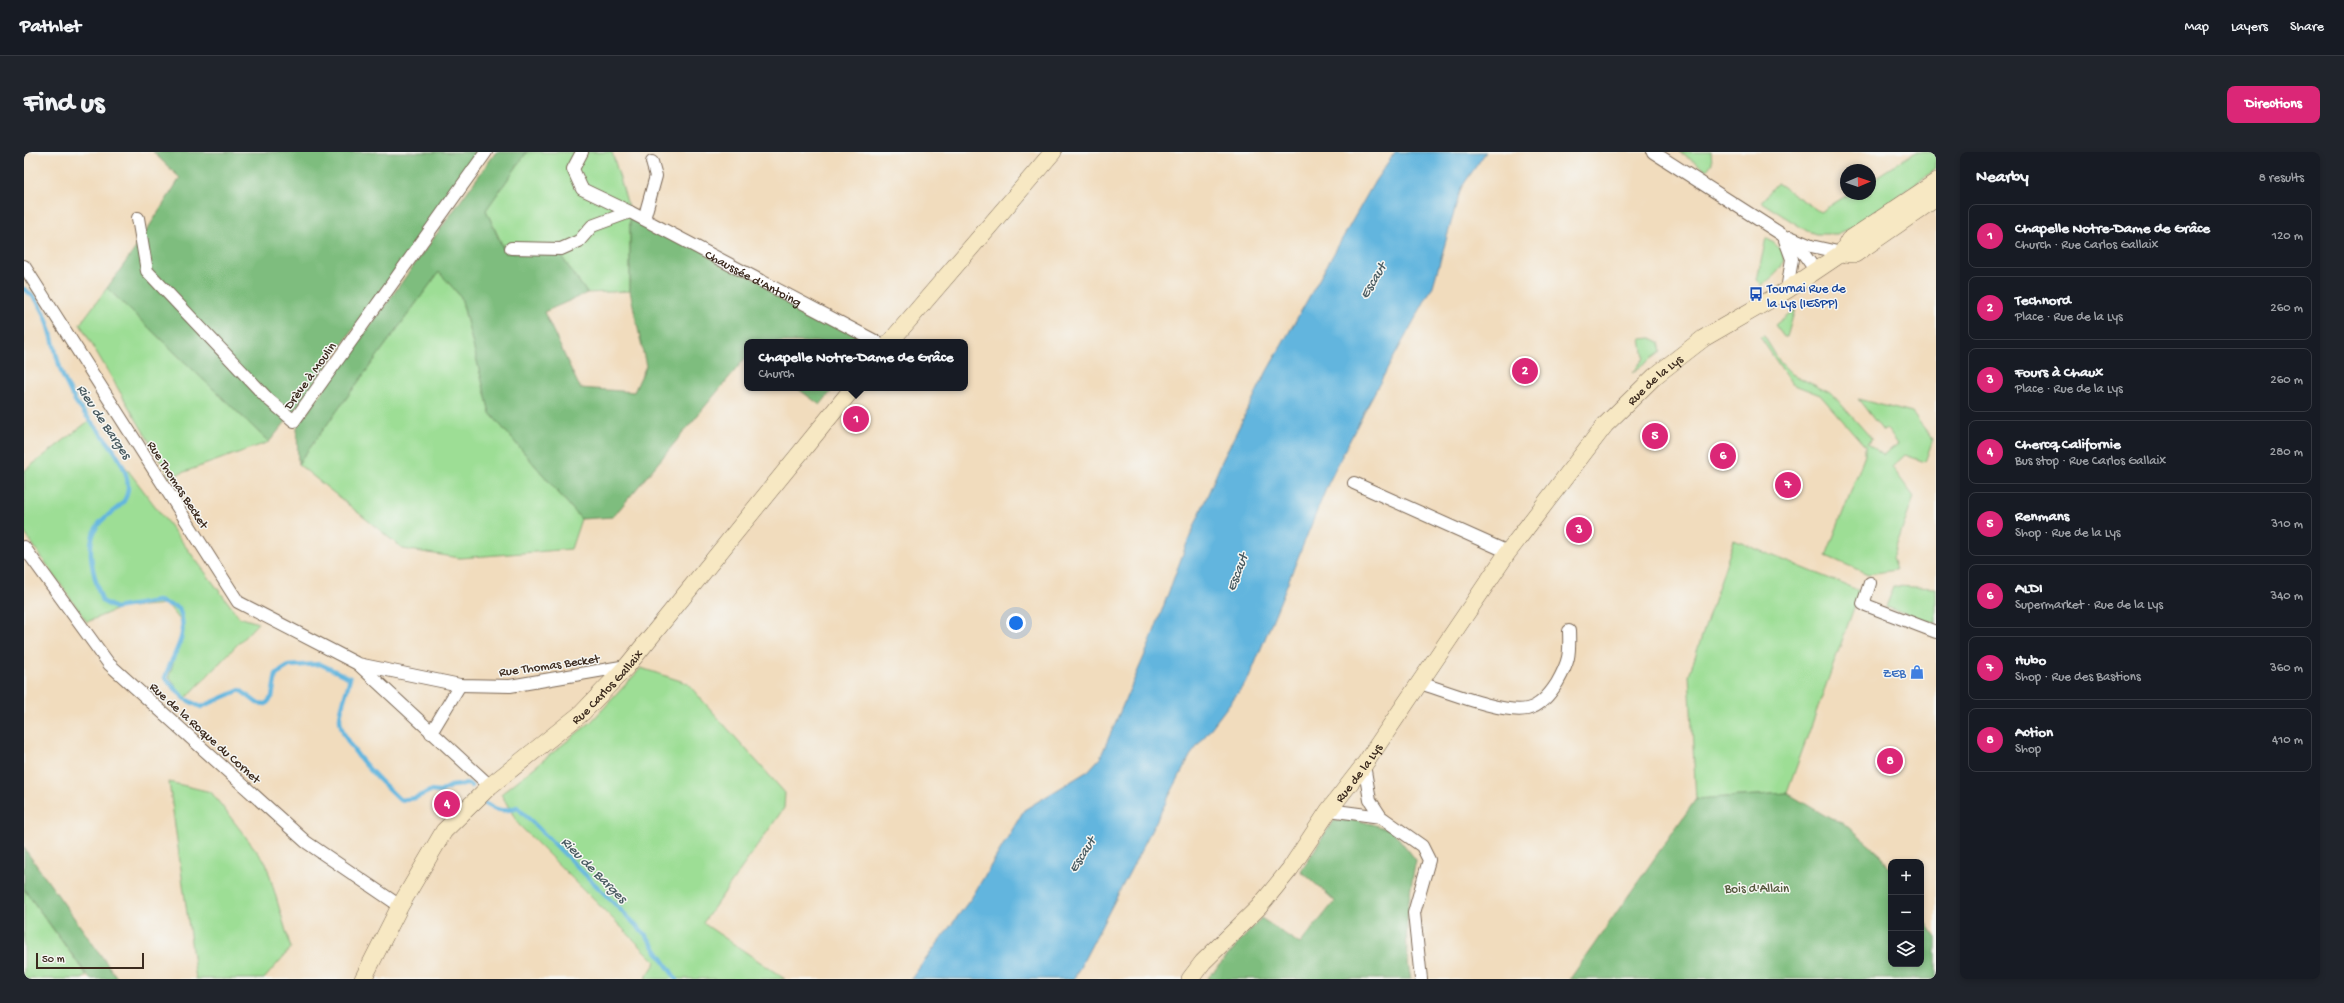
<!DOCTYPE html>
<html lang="en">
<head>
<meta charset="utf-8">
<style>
  :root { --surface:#171b24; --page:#20242c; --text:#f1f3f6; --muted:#9ea1a6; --line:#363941; --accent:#db2777 }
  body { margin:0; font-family:"Gochi Hand",sans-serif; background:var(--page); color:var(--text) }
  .controls { position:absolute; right:12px; bottom:12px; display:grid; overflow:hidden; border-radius:8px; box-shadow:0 2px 6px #0003 }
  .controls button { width:36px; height:36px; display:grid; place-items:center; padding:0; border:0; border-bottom:1px solid var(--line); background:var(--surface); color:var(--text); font:20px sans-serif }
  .compass { position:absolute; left:1816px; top:12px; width:36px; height:36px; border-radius:50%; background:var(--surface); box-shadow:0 2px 6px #0003; rotate:88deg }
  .scale { position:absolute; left:12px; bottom:10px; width:108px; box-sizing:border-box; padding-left:4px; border:2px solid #3b2a1e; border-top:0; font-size:11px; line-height:14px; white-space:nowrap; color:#3b2a1e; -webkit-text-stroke:3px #f6f6f2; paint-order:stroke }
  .you { position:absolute; left:992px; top:471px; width:14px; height:14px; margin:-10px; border:3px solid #fff; border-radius:50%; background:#1a73e8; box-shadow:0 0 0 6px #1a73e833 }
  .badge { display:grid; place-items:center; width:26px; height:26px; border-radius:50%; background:var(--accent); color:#fff; font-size:13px; font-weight:700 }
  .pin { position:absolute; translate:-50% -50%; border:2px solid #fff; box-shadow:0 1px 4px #0006 }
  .popup { position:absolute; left:720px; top:187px; width:224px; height:52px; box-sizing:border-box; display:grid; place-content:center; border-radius:8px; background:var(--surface); filter:drop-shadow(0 1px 3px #0005); font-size:13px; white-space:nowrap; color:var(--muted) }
  .popup b { font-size:15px; color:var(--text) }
  .popup::after { content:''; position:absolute; left:50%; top:100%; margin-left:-8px; border:8px solid transparent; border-top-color:var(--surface) }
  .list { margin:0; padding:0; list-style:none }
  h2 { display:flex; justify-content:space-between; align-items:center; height:52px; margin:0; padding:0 16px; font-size:17px }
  h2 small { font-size:13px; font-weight:400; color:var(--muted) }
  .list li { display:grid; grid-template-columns:26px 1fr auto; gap:12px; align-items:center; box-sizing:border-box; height:64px; margin:0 8px 8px; padding:0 8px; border:1px solid var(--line); border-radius:8px }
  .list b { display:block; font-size:15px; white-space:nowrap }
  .list p { margin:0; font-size:13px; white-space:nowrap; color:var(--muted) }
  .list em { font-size:13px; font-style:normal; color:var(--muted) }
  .icon { flex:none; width:22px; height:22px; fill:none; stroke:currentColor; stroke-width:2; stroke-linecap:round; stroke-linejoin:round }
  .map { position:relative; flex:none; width:1912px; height:827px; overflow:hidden; border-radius:8px }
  header { display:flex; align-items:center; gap:24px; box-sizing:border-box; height:56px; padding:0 20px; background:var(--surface); border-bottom:1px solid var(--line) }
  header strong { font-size:19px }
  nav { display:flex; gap:22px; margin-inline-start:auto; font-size:14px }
  .intro { display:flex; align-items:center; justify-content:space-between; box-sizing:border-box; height:96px; padding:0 24px }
  h1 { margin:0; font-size:28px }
  .button { padding:10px 18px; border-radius:8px; background:var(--accent); color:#fff; font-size:14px; font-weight:700 }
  main { display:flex; gap:24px; padding:0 24px }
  aside { flex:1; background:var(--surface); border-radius:8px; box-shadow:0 2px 6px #0003 }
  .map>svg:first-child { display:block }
  .green { fill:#9dde95; stroke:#6c845a }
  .forest { fill:#7ebd7e; stroke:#5c744e }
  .water { fill:#62b5de; stroke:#4e707e }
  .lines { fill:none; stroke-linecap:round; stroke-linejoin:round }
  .stream { stroke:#62b5de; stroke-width:4.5 }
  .street-casing { stroke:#7b6856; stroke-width:14 }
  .secondary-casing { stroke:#7b6856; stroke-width:18 }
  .street { stroke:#fff; stroke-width:12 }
  .secondary { stroke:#f7e8c3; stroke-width:17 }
  .labels { text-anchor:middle; stroke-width:3; stroke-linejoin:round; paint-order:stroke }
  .street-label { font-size:13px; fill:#3b2a1e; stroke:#f6f6f2 }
  .transit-label { font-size:13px; fill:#164399; stroke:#f6f6f2; text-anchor:start }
  .shop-label { font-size:13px; fill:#366cbe; stroke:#f6f6f2; text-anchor:end }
  .park-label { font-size:13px; fill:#54573c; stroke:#f6f6f2 }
  .water-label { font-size:14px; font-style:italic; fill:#495b61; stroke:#f6f6f2 }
</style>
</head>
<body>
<header>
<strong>Pathlet</strong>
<nav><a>Map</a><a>Layers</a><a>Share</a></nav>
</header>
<div class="intro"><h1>Find us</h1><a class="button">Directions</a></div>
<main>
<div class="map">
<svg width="1912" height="827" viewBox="0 0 1912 827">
  <rect width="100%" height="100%" fill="#f6f6f2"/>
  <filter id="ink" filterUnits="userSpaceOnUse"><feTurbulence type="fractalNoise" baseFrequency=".025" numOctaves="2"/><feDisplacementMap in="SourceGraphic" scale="8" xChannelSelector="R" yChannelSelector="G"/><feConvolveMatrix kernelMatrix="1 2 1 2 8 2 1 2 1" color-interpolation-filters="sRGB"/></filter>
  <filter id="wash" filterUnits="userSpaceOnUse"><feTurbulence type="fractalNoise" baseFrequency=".012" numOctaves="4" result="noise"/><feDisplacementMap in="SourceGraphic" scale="16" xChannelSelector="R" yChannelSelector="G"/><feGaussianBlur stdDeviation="0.9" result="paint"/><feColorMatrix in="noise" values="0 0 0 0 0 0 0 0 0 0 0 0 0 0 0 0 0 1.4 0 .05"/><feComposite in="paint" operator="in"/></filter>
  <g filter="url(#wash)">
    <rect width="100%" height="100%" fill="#f1dcbd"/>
    <g class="green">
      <path d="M503,0H588L606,60V139L563,141L535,101H482L462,58Z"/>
      <path d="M1655,0H1687L1688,11L1683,18Z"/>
      <path d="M1891,0H1912V17L1832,74L1813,82H1792L1783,79L1737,50L1753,31L1796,60L1825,42H1846V29Z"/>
      <path d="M1742,86C1772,103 1759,118 1738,133L1733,128Z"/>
      <path d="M415,120L437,145L466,261L557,367L547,397L436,406L379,397L274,312Z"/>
      <path d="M83,136L245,290L146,325L56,172Z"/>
      <path d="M1771,157L1763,185H1760L1751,173Z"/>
      <path d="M1740,184L1756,210L1768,222L1808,242L1848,287L1843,292L1859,303L1874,292L1862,276L1859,279L1834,247L1888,261L1909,287L1901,310L1881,303L1868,315L1890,345L1868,406L1872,418L1844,422L1802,404L1841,303V294L1796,243L1768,232L1736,185Z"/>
      <path d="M1627,186L1635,190L1637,200L1608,221L1620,206L1617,187Z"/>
      <path d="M66,268L215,465L234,471L161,547L145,525L160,473L143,452L96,456L63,470L0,380V319Z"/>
      <path d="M1710,388L1836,439L1763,641L1672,647L1665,523Z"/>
      <path d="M1870,434L1912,436V471L1862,455Z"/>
      <path d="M617,516L663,531L761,641L760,656L679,771L761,827H621L632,810L495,673L477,642L567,570Z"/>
      <path d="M145,630L187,640L242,711L267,796L240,827H172Z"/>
      <path d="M0,737L63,824L58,827H0Z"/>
    </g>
    <g class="forest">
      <path d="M129,0H456L269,261L245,290L83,136L111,97L156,26Z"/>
      <path d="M472,0H503L462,58L481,101H535L563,141L520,160L556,236L610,240L622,214L606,139V60L850,190H723V204L589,365L557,367L466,261L437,145L415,120L274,312L273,275Z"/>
      <path d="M773,236H810L796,253Z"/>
      <path d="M1763,641L1807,667L1818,670L1857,703L1867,718V812H1897V763L1912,785V827H1546L1672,647Z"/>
      <path d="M1333,668L1368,678L1392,708C1384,747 1378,788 1387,827H1183L1237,766L1276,792L1311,749L1277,719L1309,669Z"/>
      <path d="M0,696L94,827H66L0,737Z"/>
    </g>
    <path class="water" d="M1371,0H1462L1437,36L1409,134L1342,256L1304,332L1225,526L1166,604L1050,827H887L948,745L1000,658L1064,619L1076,606L1125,493L1161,396L1198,309L1243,219L1351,29Z"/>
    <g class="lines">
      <g class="stream">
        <path d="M0,137C30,155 27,201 41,229C45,236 48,244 52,250C68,274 103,304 104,334C104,357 84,358 74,373C59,393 71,428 78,449L91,456L134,449L155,456C166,486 149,499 141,526L161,547L177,555L216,538L233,551L242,552L248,545L252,522L265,514L296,512L326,526C324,536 315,561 316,568C318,593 358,631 376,648L391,646L406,639L416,640L427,634L445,632L447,634"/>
        <path d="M458,650C470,657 480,662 493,655L622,783L652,827"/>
      </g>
    </g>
  </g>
  <g filter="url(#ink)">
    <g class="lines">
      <defs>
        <g id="street">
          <path d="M558,0L549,17L558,37L606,60"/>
          <path d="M1629,0L1757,82L1779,101L1792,119"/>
          <path d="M114,66L123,119L244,247L270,269L462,0"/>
          <path d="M620,67L632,24L628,10"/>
          <path d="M1766,85L1787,94L1818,101"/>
          <path d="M1761,88L1768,107L1763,138"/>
          <path id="s1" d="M487,96L537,97L555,89L568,74L606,60L853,190"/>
          <path d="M0,114L214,450L334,512L466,634"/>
          <path d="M1330,331L1484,400"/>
          <path d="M0,395L85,512L282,690L376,754"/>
          <path d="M1846,431L1839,452L1912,480"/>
          <path d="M334,512L436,533L486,534L603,514"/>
          <path d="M1396,531C1422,539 1478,562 1503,557C1517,554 1526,542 1533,531C1545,510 1546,503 1545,479"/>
          <path d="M407,581L436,533"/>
          <path d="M1340,613L1346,648L1357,665L1398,694L1405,708L1390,761L1397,827"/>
          <path d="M1305,658L1357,665"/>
        </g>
        <g id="secondary">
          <path d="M1818,101L1831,102L1912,46"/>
          <path d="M866,190L1029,0"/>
          <path id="s2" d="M339,827L376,754L420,679L466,634L558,561L603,514L829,236"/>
          <path id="s3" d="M1166,827L1179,810L1235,755L1266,717L1305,658L1340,613L1484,400L1581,273L1631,224L1680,186L1763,138L1818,101L1825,88L1912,30"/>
        </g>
      </defs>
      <use href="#street" class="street-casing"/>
      <use href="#secondary" class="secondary-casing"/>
      <use href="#street" class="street"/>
      <use href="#secondary" class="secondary"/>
    </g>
  </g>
  <defs>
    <symbol id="bus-bare" viewBox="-9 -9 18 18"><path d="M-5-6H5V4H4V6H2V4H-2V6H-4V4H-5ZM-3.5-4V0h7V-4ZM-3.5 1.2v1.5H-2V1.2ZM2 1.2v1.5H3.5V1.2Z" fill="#1a4fb4" stroke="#f6f6f2" stroke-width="2.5" paint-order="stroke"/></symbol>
    <symbol id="shop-bare" viewBox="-9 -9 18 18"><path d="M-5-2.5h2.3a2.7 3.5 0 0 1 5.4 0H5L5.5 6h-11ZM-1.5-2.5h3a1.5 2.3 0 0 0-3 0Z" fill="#3f7fe0" stroke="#f6f6f2" stroke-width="2.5" paint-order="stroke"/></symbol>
  </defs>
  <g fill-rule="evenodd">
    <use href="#bus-bare" x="1722" y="132" width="20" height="20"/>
    <use href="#shop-bare" x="1883" y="510" width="20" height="20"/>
  </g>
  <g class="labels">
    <g class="street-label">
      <text dy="5" stroke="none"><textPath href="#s1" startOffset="270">Chaussée d'Antoing</textPath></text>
      <text transform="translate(285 223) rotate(-54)" y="5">Drève à Moulin</text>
      <text dy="5" stroke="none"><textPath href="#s3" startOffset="761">Rue de la Lys</textPath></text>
      <text transform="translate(155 332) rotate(57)" y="5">Rue Thomas Becket</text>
      <text transform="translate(525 512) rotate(-8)" y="5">Rue Thomas Becket</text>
      <text dy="5" stroke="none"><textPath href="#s2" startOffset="387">Rue Carlos Gallaix</textPath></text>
      <text transform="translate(182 580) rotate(42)" y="5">Rue de la Roque du Cornet</text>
      <text dy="5" stroke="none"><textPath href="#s3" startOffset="267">Rue de la Lys</textPath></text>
    </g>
    <g class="transit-label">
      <text x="1743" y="140">Tournai Rue de<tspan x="1743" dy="15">la Lys (IESPP)</tspan></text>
    </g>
    <g class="shop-label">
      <text x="1882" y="525">ZEB</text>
    </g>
    <g class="park-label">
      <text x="1733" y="740">Bois d'Allain</text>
    </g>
    <g class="water-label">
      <text transform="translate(1348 128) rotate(-59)" y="5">Escaut</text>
      <text transform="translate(81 269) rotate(56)" y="5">Rieu de Barges</text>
      <text transform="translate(1212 420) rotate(-69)" y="5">Escaut</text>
      <text transform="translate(1057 702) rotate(-57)" y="5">Escaut</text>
      <text transform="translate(571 717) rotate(45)" y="5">Rieu de Barges</text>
    </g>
  </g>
</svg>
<div class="controls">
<button>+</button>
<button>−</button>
<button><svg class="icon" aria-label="layers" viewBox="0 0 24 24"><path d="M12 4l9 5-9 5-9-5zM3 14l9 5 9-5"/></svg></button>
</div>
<svg class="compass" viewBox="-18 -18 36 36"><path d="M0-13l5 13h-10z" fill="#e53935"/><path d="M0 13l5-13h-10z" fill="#9ea1a6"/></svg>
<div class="scale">50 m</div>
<div class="you"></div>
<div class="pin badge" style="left:832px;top:267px">1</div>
<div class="popup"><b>Chapelle Notre-Dame de Grâce</b>Church</div>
<div class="pin badge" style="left:1501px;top:219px">2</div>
<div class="pin badge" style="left:1555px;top:378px">3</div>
<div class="pin badge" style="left:423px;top:652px">4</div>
<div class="pin badge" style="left:1631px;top:284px">5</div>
<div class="pin badge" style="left:1699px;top:304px">6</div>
<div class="pin badge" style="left:1764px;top:333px">7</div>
<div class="pin badge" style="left:1866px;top:609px">8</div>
</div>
<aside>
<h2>Nearby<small>8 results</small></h2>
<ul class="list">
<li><span class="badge">1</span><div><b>Chapelle Notre-Dame de Grâce</b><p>Church · Rue Carlos Gallaix</p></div><em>120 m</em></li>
<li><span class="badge">2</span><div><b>Technord</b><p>Place · Rue de la Lys</p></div><em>260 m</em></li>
<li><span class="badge">3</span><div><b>Fours à Chaux</b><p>Place · Rue de la Lys</p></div><em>260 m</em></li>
<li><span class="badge">4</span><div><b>Chercq Californie</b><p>Bus stop · Rue Carlos Gallaix</p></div><em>280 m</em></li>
<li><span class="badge">5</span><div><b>Renmans</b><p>Shop · Rue de la Lys</p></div><em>310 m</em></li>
<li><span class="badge">6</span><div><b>ALDI</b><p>Supermarket · Rue de la Lys</p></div><em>340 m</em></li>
<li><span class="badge">7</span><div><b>Hubo</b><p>Shop · Rue des Bastions</p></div><em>360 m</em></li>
<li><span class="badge">8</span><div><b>Action</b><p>Shop</p></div><em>410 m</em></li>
</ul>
</aside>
</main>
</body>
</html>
